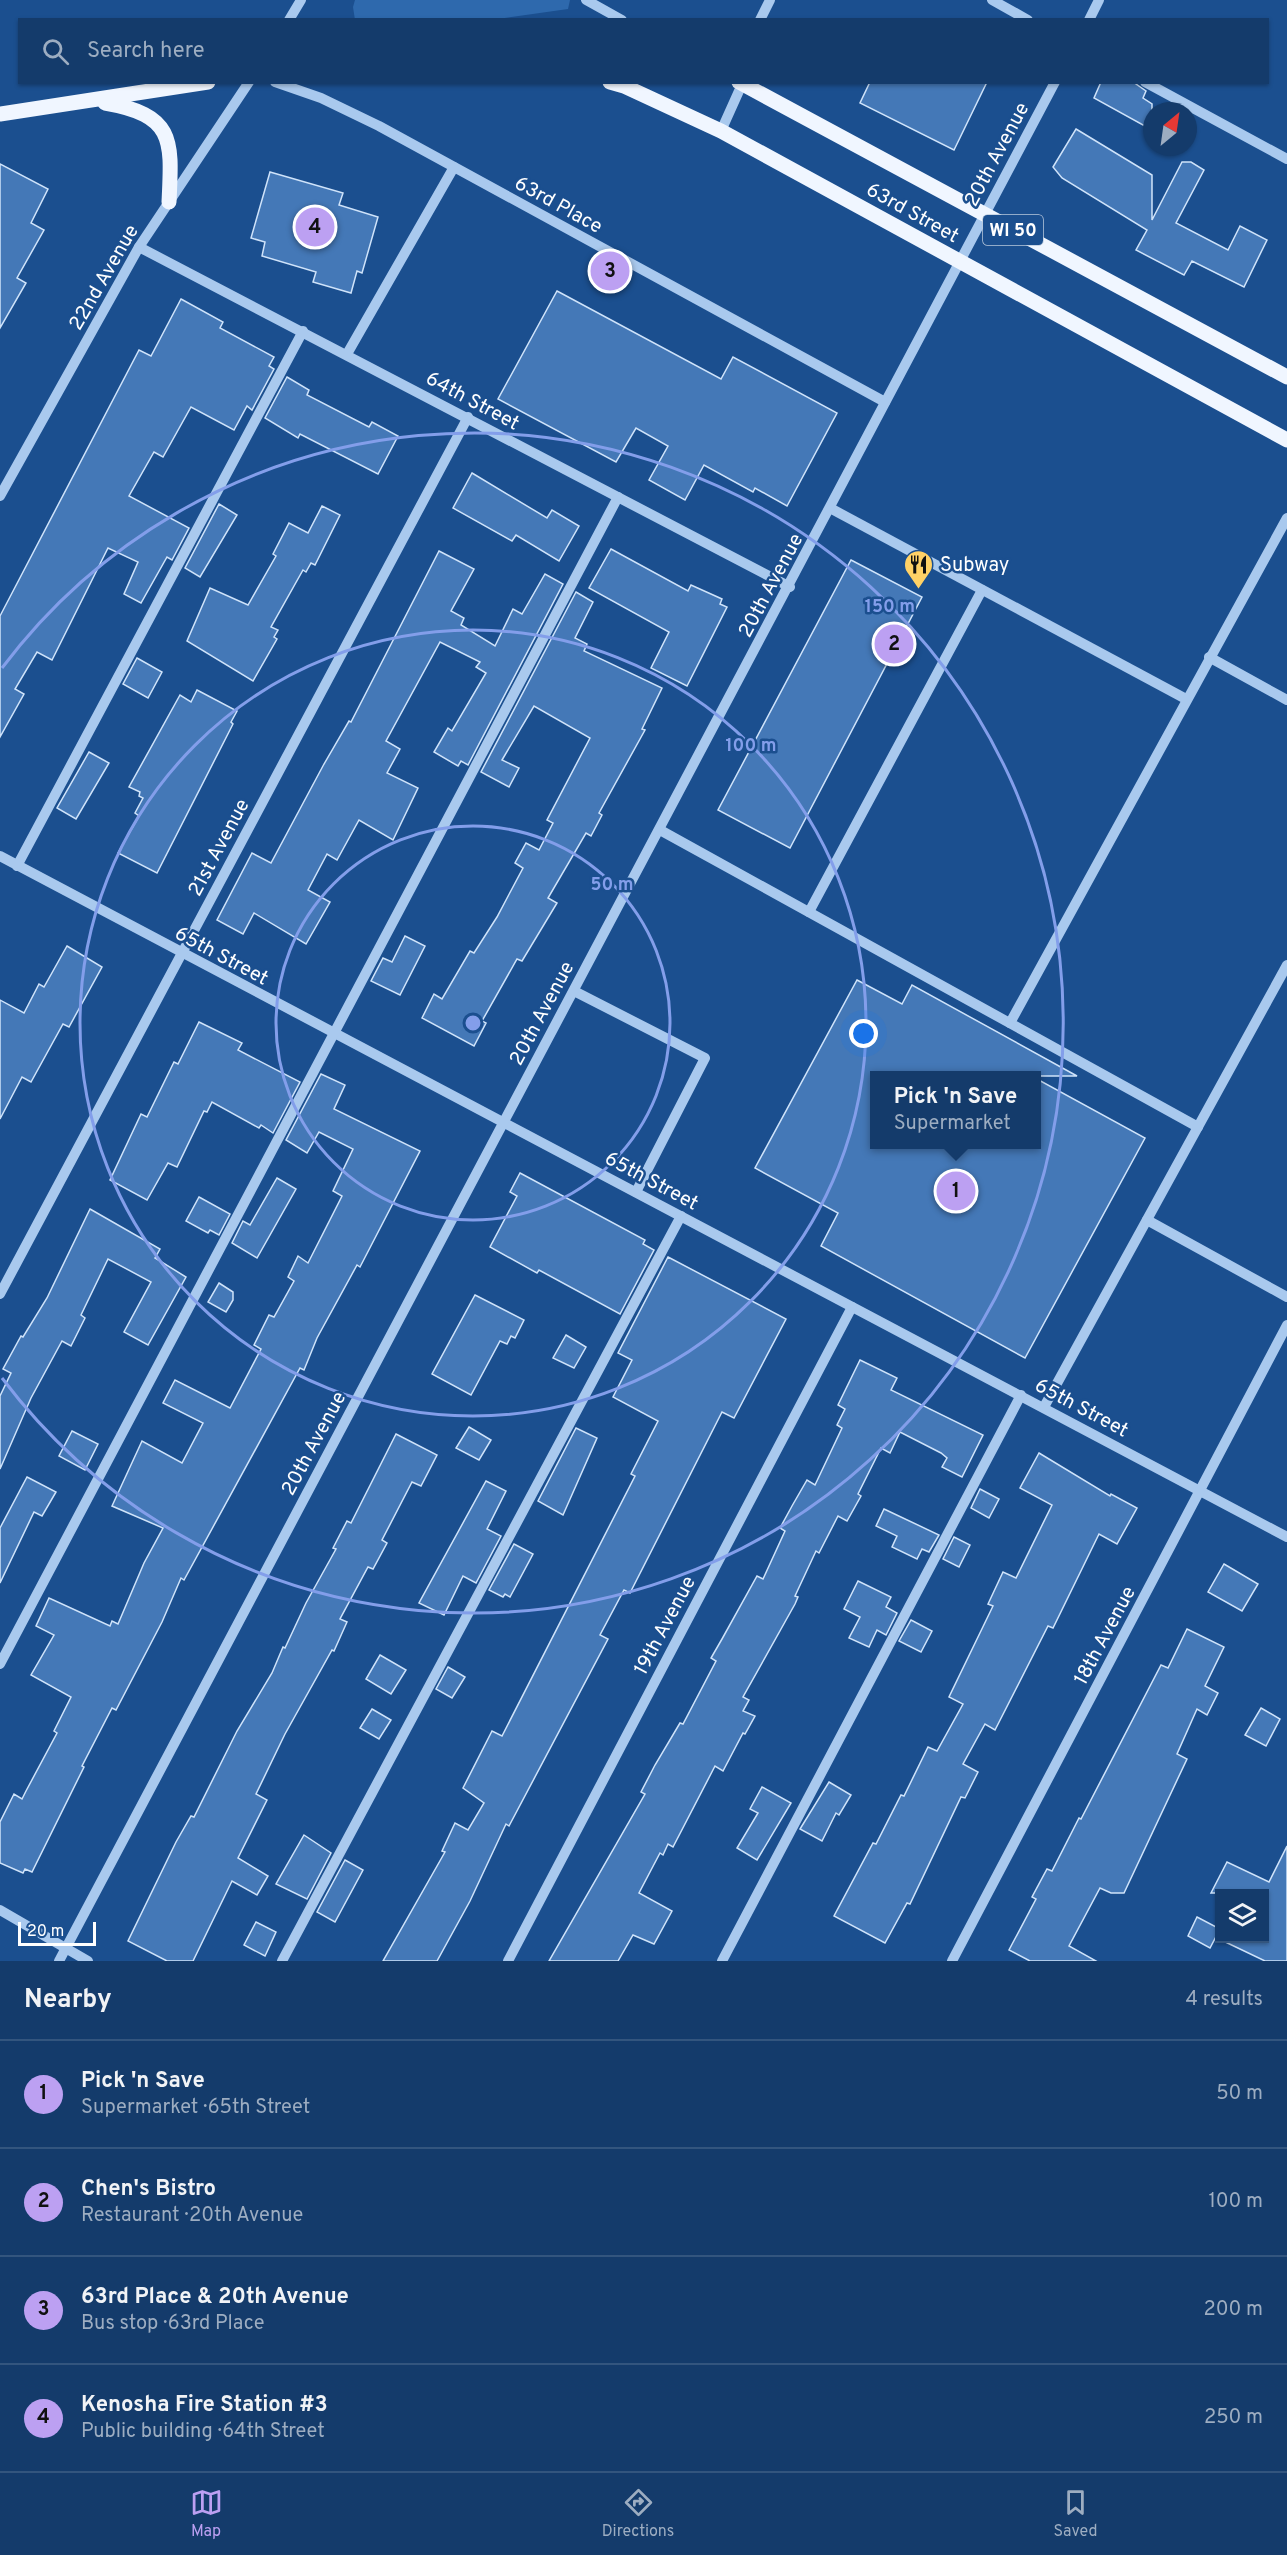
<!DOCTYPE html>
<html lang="en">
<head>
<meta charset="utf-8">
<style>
  :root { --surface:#143b6b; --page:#214673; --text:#f1f3f6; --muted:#9dadc1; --line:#33557e; --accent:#bca0f2 }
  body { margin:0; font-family:Overpass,sans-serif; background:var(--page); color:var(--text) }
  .controls { position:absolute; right:18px; bottom:18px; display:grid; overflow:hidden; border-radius:0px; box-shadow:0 2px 4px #0004 }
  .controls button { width:54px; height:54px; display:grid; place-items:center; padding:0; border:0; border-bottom:2px solid var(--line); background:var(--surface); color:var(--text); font:30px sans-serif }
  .compass { position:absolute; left:1143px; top:102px; width:54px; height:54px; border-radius:50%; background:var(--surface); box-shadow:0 2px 4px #0004; rotate:29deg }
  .scale { position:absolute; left:18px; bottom:15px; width:78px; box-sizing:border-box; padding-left:6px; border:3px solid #fff; border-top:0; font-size:16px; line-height:21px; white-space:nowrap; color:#fff; -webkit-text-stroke:4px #1b4f8f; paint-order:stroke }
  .you { position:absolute; left:864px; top:1034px; width:21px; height:21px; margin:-15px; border:4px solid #fff; border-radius:50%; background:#1a73e8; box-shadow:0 0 0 9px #1a73e833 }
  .badge { display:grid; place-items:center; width:39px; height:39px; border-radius:50%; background:var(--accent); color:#111; font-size:20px; font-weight:700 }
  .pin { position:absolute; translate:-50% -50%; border:3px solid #fff; box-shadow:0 2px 6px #0006 }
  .popup { position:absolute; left:870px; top:1071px; width:171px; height:78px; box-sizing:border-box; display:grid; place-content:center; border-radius:0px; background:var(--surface); filter:drop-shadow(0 2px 4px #0005); font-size:20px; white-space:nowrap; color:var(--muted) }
  .popup b { font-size:22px; color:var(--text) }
  .popup::after { content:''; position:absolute; left:50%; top:100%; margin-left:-12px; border:12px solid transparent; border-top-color:var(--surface) }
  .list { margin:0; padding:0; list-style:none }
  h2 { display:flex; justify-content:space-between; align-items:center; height:78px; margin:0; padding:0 24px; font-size:26px }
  h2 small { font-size:20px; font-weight:400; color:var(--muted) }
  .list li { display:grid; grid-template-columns:39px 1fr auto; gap:18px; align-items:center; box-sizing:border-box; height:108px; padding:0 24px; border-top:2px solid var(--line) }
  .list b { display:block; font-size:22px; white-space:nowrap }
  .list p { margin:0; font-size:20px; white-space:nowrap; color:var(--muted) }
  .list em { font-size:20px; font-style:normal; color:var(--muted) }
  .icon { flex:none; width:33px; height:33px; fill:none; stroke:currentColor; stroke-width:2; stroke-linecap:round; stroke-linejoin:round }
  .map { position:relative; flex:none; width:1287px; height:1961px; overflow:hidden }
  .search { position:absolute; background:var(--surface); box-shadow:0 2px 4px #0004; left:18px; right:18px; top:18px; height:66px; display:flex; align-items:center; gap:15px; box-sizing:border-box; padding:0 21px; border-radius:0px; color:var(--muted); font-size:22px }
  .sheet { height:510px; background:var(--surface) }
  nav { display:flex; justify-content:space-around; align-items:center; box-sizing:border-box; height:84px; border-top:2px solid var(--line); background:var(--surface); font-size:16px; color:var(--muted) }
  nav a { display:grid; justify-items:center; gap:3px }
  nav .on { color:var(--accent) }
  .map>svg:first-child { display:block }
  .green { fill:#2e69ad }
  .building { fill:#4478b7; stroke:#cfe3fa; stroke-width:1.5 }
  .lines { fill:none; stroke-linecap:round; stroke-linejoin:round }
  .minor { stroke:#a9c9ee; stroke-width:10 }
  .major { stroke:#f0f6ff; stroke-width:15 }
  .ring { fill:none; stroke:#839eea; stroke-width:3 }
  .labels { text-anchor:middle; stroke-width:5; stroke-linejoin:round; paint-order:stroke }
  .shield { fill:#1b4f8f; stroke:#bbcadd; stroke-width:1.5 }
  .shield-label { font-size:18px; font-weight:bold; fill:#fff }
  .street-label { font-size:20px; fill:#fff; stroke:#1b4f8f }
  .poi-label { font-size:20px; fill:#fff; stroke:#1b4f8f; text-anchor:start }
  .centre { fill:#839eea; stroke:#1b4f8f; stroke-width:3 }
  .ring-label { font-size:18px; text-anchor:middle; font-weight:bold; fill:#839eea; stroke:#1b4f8f; stroke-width:5; stroke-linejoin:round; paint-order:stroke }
</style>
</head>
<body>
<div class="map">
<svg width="1287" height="1961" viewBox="0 0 1287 1961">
  <rect width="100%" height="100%" fill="#1b4f8f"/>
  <path class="green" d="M355,0H570L568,9L490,20H355L353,7Z"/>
  <g class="building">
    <path d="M870,82H987L954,150L860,103Z"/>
    <path d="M1101,82H1133L1146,91L1143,98L1152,104V130L1094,98Z"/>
    <path d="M1076,129L1152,175V220L1182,162H1191L1204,170L1176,223L1228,250L1240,226L1267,240L1244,287L1192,261L1184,275L1136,250L1147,230L1062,178L1053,167Z"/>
    <path d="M0,164L48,189L31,223L44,230L17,278L26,283L0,328Z"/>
    <path d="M270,172L343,193L339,205L378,217L362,273L357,271L351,293L313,282L316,272L262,256L265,242L251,238Z"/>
    <path d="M557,291L721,379L733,357L837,413L787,506L755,488L753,492L704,465L685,500L649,480L668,446L636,428L616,462L498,399Z"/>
    <path d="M181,299L223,322L220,328L274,357L269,366L274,369L252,410L247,406L234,430L191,407L163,457L154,452L129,496L189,528L172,560L167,557L141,603L124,594L138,562L108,548L52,660L37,652L15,689L24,694L0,737V616L139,350L151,356Z"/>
    <path d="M287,377L309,390L307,395L369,427L372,422L398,436L378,474L300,434L298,438L265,418Z"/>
    <path d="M472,473L547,518L552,510L579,526L559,561L516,535L512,541L453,508Z"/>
    <path d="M219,504L237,515L200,577L185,568Z"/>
    <path d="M322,506L340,515L315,565L311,563L306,572L303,570L271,627L278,630L274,637L277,639L253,681L187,641L210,588L248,605L276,556L273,554L289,523L308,533Z"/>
    <path d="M611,549L688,591L691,585L722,599L720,604L727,607L687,686L651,668L669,632L589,588Z"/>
    <path d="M439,551L474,569L451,611L464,618L461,625L495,646L513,609L522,614L545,574L563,584L468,765L461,761L458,766L434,752L448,728L452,731L486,673L476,667L480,662L440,642L386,741L400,749L387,773L418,788L393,840L359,820L337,860L327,854L308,890L330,902L306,944L254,913L243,934L217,920L252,853L271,863L324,764L349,721L351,722Z"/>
    <path d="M851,560L922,597L790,848L718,810Z"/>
    <path d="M576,592L593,602L575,638L587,644L584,651L662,688L642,729L645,730L599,813L602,815L591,836L586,833L548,898L557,903L522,961L517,959L482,1021L486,1023L474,1046L422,1018L434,994L442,999L470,951L474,953L497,917L523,868L515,863L526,843L539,850L553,823L547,820L590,738L534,706L502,760L519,768L509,787L481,772Z"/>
    <path d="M137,658L162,672L148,698L123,684Z"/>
    <path d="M197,690L237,711L231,722L233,724L157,873L118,853L139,816L135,813L143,798L139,796L140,792L129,787L180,695L191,702Z"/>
    <path d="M89,752L109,763L76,819L57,808Z"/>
    <path d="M405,936L425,946L400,995L371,981L383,958L392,962Z"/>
    <path d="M67,946L102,967L69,1027L63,1024L31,1082L22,1077L0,1119V1000L24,1013L39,984L44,987Z"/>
    <path d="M857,980L902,1004L912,985L1077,1076H875V1144H1037V1079L1145,1138L1025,1358L821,1246L838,1213L755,1168Z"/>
    <path d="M199,1022L242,1043L238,1050L300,1082L273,1133L261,1125L259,1128L212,1102L207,1112L204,1111L177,1167L168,1163L147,1200L110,1180L141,1114L147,1117L174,1062L178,1064Z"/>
    <path d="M321,1074L345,1085L334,1109L420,1151L360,1267L357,1265L317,1338L304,1370L300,1368L184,1580L181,1578L162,1622L116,1710L112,1708L82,1766L84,1767L32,1872L25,1869L23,1873L0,1863V1822L14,1794L22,1799L26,1791L57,1733L54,1731L71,1697L31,1675L54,1635L36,1626L49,1598L110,1626L112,1621L118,1624L144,1563L163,1528L112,1506L142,1441L182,1463L203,1423L163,1403L175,1380L230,1408L261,1349L254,1345L269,1315L274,1317L294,1281L288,1277L298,1256L308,1263L342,1196L333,1191L353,1149L319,1132L307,1153L286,1140Z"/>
    <path d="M520,1173L645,1240L643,1244L654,1250L620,1314L539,1270L537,1273L490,1247L517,1196L510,1192Z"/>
    <path d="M277,1178L296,1189L257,1258L232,1243L243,1221L250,1225Z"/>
    <path d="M199,1197L230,1214L219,1235L210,1230L208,1233L186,1221Z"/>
    <path d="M90,1209L160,1249L155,1258L186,1277L148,1345L124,1332L151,1282L108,1259L81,1315L85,1318L71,1346L62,1341L31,1398L0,1469V1396L11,1373L3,1369L21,1336L23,1337L47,1298Z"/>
    <path d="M668,1257L786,1319L734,1418L722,1412L630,1593L624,1590L600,1635L608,1639L509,1826L506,1824L470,1901L437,1961H383L445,1852L442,1851L455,1823L468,1830L484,1803L463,1788L492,1731L502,1736L635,1476L631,1474L658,1421L613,1397L632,1360L618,1353Z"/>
    <path d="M219,1283L233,1292V1300L226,1312L208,1302Z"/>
    <path d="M475,1295L524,1320L515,1338L511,1336L507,1344L500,1341L471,1395L432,1374Z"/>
    <path d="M566,1335L586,1347L574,1368L553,1358Z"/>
    <path d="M860,1360L897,1378L891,1390L983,1435L962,1477L942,1467L947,1458L941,1453L900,1432L890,1453L881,1448L858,1494L861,1496L847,1521L838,1516L819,1553L816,1551L795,1596L798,1597L795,1604L743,1697L749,1700L743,1711L755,1716L745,1734L743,1733L723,1771L715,1766L673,1847L668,1844L663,1855L660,1853L639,1893L672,1911L654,1944L633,1935L618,1961H549L645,1794L641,1792L655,1765L680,1723L683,1724L716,1661L711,1658L722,1639L757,1576L763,1579L785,1531L780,1528L792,1506L807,1480L815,1485L842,1428L837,1425L845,1409L838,1405Z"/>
    <path d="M469,1427L491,1440L479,1460L456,1448Z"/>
    <path d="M576,1428L597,1438L563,1515L538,1501Z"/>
    <path d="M72,1431L98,1444L85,1470L59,1456Z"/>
    <path d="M396,1434L437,1455L421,1486L412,1482L382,1540L387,1543L373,1569L368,1567L340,1619L347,1622L334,1651L332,1650L285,1734L256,1794L267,1800L238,1858L268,1876L257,1895L232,1881L193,1961H167L128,1941L176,1842L191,1816L194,1817L237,1731L272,1673L283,1647L285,1648L306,1603L336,1549L333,1548L347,1521L351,1523Z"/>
    <path d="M1039,1453L1110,1496L1111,1494L1137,1508L1117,1544L1099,1534L1053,1628L1048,1626L995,1730L985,1724L963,1764L978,1772L965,1798L961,1797L910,1904L907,1903L885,1943L834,1916L873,1843L876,1844L901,1795L904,1796L928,1747L937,1751L963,1704L949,1697L993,1606L988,1604L1003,1572L1016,1578L1052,1505L1020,1488Z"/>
    <path d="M27,1477L56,1492L42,1516L34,1512L0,1583V1528Z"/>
    <path d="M486,1481L506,1491L487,1529L501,1536L476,1583L463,1576L444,1615L419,1603Z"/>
    <path d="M980,1489L999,1499L989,1518L971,1508Z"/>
    <path d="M884,1509L939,1535L929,1552L922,1549L917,1559L892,1547L897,1536L876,1526Z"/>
    <path d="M954,1537L970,1545L959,1567L943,1559Z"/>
    <path d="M514,1544L533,1554L510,1597L505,1594L503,1597L489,1590Z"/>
    <path d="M1224,1564L1258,1584L1242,1611L1208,1592Z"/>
    <path d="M858,1581L891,1597L886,1607L897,1613L886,1635L877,1630L869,1647L849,1638L860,1617L844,1609Z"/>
    <path d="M911,1620L932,1631L921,1652L899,1641Z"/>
    <path d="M1187,1629L1224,1647L1205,1686L1218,1693L1207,1715L1197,1709L1177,1754L1187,1759L1124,1893H1111L1100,1888L1069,1946L1096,1961H1030L1009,1950L1036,1899L1032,1897L1047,1869L1052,1871L1079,1818L1081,1819L1161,1665L1168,1668Z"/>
    <path d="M380,1655L406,1670L391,1694L366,1679Z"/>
    <path d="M448,1667L465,1677L452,1698L436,1689Z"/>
    <path d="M1261,1708L1280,1719L1266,1746L1245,1735Z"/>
    <path d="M372,1709L391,1720L379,1739L360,1728Z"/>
    <path d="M829,1782L851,1795L839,1815L836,1813L822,1841L800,1829Z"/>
    <path d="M762,1787L791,1803L757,1860L737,1848L758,1813L750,1809Z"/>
    <path d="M304,1835L331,1853L307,1899L276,1884Z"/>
    <path d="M1287,1846V1961H1265L1217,1938H1264V1893H1211L1227,1862L1269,1882Z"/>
    <path d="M345,1860L363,1870L335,1922L317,1912Z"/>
    <path d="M1197,1917L1220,1929L1210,1948L1188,1936Z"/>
    <path d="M256,1922L276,1932L265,1956L244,1945Z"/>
  </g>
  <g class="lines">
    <g class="minor">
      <path d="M586,0L622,20"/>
      <path d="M992,0L1028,20"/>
      <path d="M289,20L301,0"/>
      <path d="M760,20L770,0"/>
      <path d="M1089,20L1099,0"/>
      <path d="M275,82L321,98L379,126L885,402"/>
      <path d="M1145,82L1287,159"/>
      <path d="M721,131L743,82"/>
      <path d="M139,247L790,587"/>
      <path d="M347,354L454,167"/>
      <path d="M0,496L139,247L249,82"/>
      <path d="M830,508L1186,699"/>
      <path d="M1209,657L1287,700"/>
      <path d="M660,830L1198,1127"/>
      <path d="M0,856L1287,1537"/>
      <path d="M17,866L303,331"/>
      <path d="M809,912L982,590"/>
      <path d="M574,991L705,1058L636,1192"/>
      <path d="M1010,1023L1287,518"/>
      <path d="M1147,1220L1287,1297"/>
      <path d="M0,1294L468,417"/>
      <path d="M1044,1407L1287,965"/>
      <path d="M0,1664L618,497"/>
      <path d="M0,1910L88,1961"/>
      <path d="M59,1961L1055,82"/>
      <path d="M282,1961L681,1216"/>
      <path d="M508,1961L852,1307"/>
      <path d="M722,1961L1021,1395"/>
      <path d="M952,1961L1287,1325"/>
    </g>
    <g class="major">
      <path d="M610,82L624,86L721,131L1287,440"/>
      <path d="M739,82L1287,377"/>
      <path d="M105,103C175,115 172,140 169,202"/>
      <path d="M0,114L208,82"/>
    </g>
  </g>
  <g class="ring">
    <circle cx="473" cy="1023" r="197"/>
    <circle cx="473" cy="1023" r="393"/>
    <path d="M2 668A590 590 0 1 1 2 1378"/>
  </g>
  <defs>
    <symbol id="restaurant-pin" viewBox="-11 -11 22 30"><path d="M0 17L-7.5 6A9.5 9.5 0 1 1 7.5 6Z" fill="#ffd166" stroke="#1b4f8f"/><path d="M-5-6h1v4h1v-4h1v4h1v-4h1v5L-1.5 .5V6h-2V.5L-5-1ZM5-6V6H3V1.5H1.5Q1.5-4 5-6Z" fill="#111"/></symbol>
  </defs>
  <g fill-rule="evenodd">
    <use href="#restaurant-pin" x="902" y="548" width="33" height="45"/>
  </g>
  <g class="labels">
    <rect class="shield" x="983" y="215" width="60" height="30" rx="4.5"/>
    <g class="shield-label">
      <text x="1013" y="236">WI 50</text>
    </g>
    <g class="street-label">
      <text transform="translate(996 154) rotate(-62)" y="7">20th Avenue</text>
      <text transform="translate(559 204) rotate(29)" y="7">63rd Place</text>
      <text transform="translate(913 212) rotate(29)" y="7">63rd Street</text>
      <text transform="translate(103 277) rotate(-60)" y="7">22nd Avenue</text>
      <text transform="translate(473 400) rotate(28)" y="7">64th Street</text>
      <text transform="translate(770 585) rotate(-62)" y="7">20th Avenue</text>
      <text transform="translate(218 847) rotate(-62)" y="7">21st Avenue</text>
      <text transform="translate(222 955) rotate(28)" y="7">65th Street</text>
      <text transform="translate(541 1013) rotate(-62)" y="7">20th Avenue</text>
      <text transform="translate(652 1180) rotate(28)" y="7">65th Street</text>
      <text transform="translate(1082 1407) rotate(28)" y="7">65th Street</text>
      <text transform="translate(313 1443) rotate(-62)" y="7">20th Avenue</text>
      <text transform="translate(664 1625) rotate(-62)" y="7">19th Avenue</text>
      <text transform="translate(1104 1635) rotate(-62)" y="7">18th Avenue</text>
    </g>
    <g class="poi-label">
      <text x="940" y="571">Subway</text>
    </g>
  </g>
  <circle cx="473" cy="1023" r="9" class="centre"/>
  <g class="ring-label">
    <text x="890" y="612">150 m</text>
    <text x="751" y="751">100 m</text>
    <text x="612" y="890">50 m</text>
  </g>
</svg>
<div class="controls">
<button><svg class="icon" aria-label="layers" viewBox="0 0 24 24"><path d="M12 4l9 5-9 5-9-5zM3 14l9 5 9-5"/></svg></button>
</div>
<svg class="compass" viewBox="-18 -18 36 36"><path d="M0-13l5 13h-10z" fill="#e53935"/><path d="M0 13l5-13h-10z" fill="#9dadc1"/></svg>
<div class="scale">20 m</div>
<div class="you"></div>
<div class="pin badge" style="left:956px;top:1191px">1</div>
<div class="popup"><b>Pick 'n Save</b>Supermarket</div>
<div class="pin badge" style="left:894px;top:644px">2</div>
<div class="pin badge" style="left:610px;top:271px">3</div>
<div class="pin badge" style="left:315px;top:227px">4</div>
<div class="search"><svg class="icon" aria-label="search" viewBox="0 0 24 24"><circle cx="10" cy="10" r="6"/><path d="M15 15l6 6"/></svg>Search here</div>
</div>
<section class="sheet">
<h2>Nearby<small>4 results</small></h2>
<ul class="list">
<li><span class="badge">1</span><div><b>Pick 'n Save</b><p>Supermarket · 65th Street</p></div><em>50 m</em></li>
<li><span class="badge">2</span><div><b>Chen's Bistro</b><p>Restaurant · 20th Avenue</p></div><em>100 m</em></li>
<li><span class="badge">3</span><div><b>63rd Place &amp; 20th Avenue</b><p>Bus stop · 63rd Place</p></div><em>200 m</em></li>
<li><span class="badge">4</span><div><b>Kenosha Fire Station #3</b><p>Public building · 64th Street</p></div><em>250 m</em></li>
</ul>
</section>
<nav>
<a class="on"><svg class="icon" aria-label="map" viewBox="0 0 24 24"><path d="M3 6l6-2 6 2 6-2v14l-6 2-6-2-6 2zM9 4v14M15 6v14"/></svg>Map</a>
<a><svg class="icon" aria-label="directions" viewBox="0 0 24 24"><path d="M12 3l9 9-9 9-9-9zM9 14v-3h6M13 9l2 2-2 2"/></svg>Directions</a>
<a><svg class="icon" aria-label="saved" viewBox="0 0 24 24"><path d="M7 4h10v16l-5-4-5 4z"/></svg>Saved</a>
</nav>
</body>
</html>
